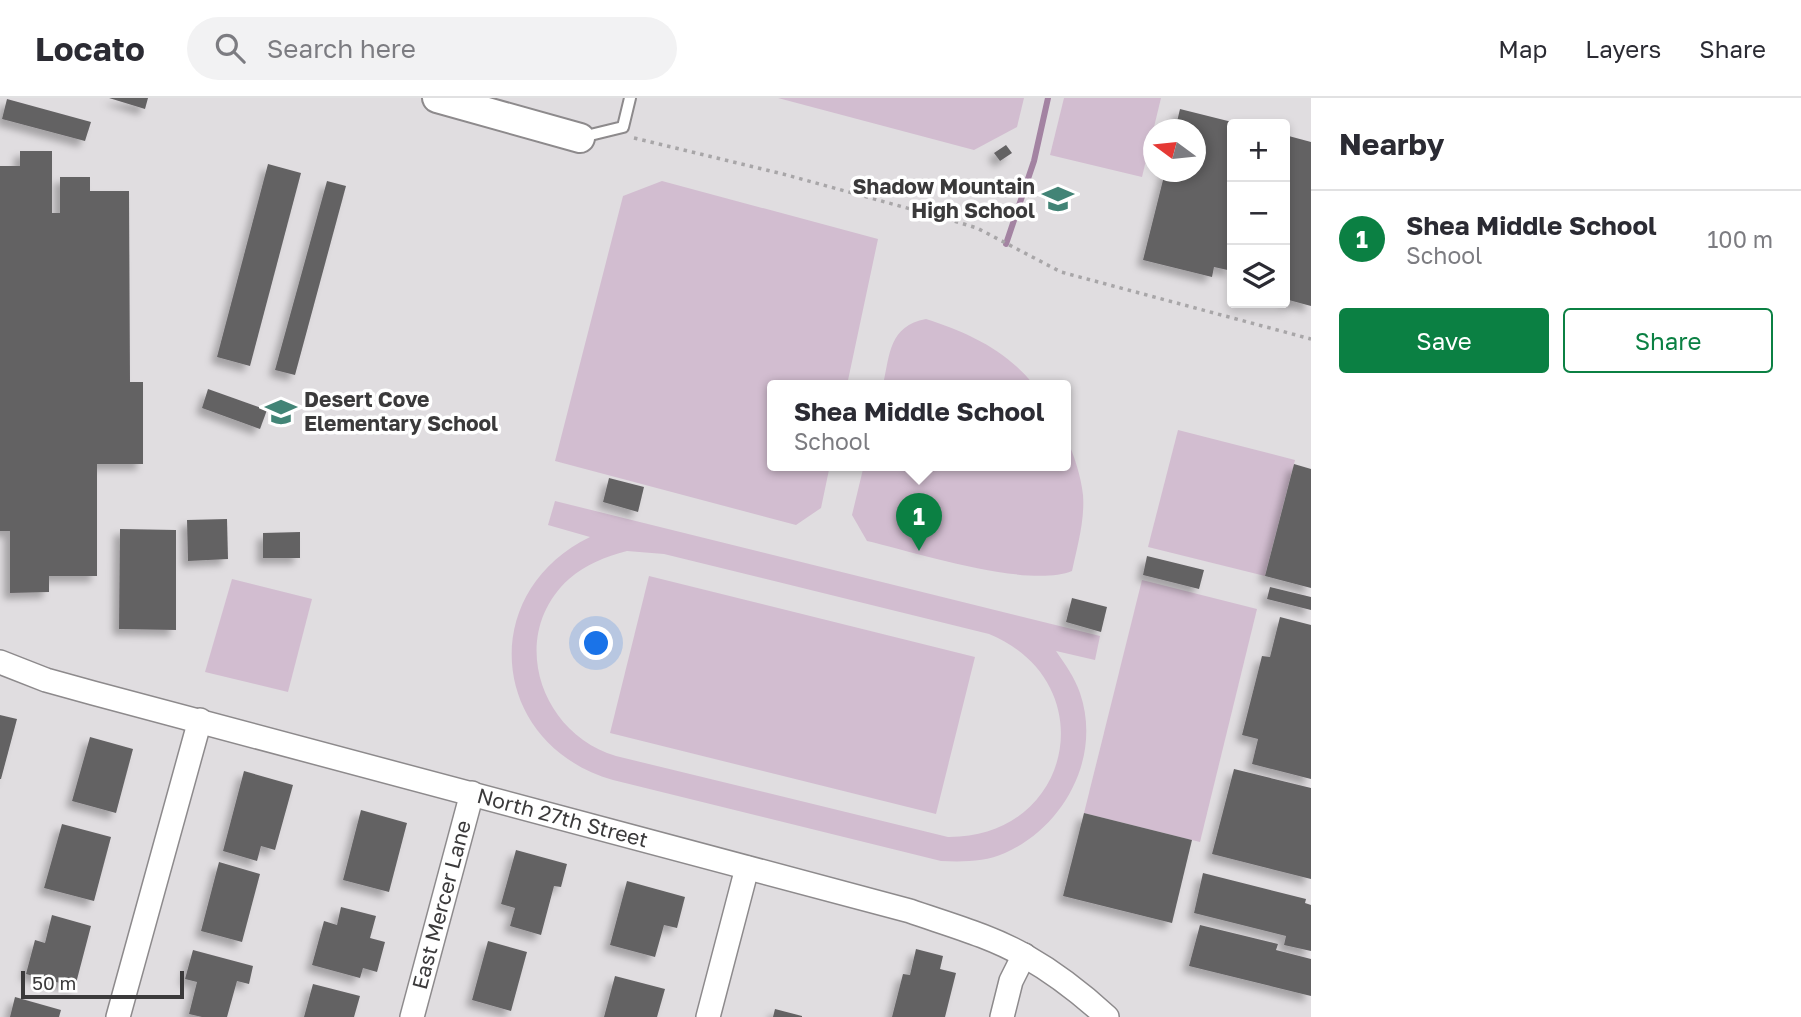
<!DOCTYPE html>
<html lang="en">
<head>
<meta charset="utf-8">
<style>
  :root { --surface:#fff; --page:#f2f2f3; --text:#2b2b33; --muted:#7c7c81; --line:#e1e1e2; --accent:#0b8043 }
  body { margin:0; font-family:"Golos Text",sans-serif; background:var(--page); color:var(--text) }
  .controls { position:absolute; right:21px; top:21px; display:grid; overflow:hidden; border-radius:7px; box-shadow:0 4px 10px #0003 }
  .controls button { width:63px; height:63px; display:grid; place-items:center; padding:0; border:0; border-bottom:2px solid var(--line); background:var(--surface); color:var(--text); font:35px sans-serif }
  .compass { position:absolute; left:1143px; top:21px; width:63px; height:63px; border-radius:50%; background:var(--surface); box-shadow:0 4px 10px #0003; rotate:285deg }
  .scale { position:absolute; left:21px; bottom:18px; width:163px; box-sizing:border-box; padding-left:7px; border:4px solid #3b3a3b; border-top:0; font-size:19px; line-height:24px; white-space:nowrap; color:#3b3a3b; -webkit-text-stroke:5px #fff; paint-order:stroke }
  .you { position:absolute; left:597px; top:546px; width:24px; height:24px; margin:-18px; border:5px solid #fff; border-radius:50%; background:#1a73e8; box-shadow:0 0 0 10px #1a73e833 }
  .badge { display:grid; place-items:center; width:46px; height:46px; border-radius:50%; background:var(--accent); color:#fff; font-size:23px; font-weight:700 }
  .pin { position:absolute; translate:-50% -58px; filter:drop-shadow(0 2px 4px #0008) }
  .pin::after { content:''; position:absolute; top:37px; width:24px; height:21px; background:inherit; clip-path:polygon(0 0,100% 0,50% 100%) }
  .popup { position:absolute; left:767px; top:282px; width:304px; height:91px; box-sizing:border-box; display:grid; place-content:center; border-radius:7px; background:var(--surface); filter:drop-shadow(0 2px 5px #0005); font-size:23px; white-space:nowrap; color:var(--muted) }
  .popup b { font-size:26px; color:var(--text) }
  .popup::after { content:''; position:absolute; left:50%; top:100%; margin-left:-14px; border:14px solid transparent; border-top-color:var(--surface) }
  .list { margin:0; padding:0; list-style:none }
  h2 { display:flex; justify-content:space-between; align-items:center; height:91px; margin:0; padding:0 28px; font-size:30px }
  h2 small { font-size:23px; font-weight:400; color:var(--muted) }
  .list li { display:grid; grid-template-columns:46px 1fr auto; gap:21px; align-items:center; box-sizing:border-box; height:98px; padding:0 28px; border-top:2px solid var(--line) }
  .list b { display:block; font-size:26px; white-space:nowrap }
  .list p { margin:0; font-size:23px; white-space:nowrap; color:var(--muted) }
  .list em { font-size:23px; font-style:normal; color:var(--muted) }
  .actions { display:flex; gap:14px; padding:21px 28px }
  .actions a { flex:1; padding:16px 0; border:2px solid var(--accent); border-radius:7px; text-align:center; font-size:24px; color:var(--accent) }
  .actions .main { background:var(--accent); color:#fff }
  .icon { flex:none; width:38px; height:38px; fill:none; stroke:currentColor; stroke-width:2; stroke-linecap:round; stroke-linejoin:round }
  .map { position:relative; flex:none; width:1311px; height:919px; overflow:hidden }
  header { display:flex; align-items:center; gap:42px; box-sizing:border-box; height:98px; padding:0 35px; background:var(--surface); border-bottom:2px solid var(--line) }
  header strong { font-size:33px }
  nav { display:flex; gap:38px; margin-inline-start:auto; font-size:24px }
  .search { width:490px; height:63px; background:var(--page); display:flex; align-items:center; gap:18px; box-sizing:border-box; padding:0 24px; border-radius:38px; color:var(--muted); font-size:26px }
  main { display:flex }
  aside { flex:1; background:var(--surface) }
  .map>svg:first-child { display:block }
  .green { fill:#d2bdd0; fill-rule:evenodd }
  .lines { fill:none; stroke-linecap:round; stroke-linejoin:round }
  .stream { stroke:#a383a2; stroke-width:6 }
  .building { fill:#646264; filter:url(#shadow) }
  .service-casing { stroke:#8d8a8c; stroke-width:14 }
  .minor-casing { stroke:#8d8a8c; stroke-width:26 }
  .tertiary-casing { stroke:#8d8a8c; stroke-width:32 }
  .path { stroke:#a8a6a8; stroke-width:3.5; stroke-dasharray:3.5 5; stroke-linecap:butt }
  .service { stroke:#fff; stroke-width:10 }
  .minor { stroke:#fff; stroke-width:23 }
  .tertiary { stroke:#fff; stroke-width:28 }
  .labels { text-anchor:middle; stroke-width:7; stroke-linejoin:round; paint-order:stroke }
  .poi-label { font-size:21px; font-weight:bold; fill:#3b3a3b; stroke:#fff; text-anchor:end }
  .street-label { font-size:21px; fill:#3b3a3b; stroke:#fff }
</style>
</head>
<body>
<header>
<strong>Locato</strong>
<div class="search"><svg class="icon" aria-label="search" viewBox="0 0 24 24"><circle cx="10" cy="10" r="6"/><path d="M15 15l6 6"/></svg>Search here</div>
<nav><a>Map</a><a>Layers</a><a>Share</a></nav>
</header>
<main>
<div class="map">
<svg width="1311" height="919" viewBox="0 0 1311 919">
  <defs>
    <filter id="shadow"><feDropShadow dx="-6" dy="6" stdDeviation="3.5" flood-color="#0004"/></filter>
  </defs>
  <rect width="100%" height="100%" fill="#e0dde0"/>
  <g class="green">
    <path d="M778,0H1024L1017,29L974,52Z"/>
    <path d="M1064,0H1161L1142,79L1050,57Z"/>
    <path d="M662,83L878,141L847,287H772V367H830L821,410L796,427L555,363L623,98Z"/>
    <path d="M926,221C967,234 1006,252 1034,287H883C890,256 889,228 926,221Z"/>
    <path d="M1178,332L1295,362L1265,478L1148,449Z"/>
    <path d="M1066,339C1074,357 1081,378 1083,397C1085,422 1077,450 1072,473C1028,491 915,454 867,443L852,417L864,367H1066Z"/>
    <path d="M555,403L1100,538L1095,562L1056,553C1065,566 1075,580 1080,595C1102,659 1064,729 1005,755C985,764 962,764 941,763L613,682C490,647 475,495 590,439L548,427ZM627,453L664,456L989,536C1105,584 1073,740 948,739L616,658C540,636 507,537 569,481C586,466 605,459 627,453Z"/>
    <path d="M649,478L975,559L936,716L610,635Z"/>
    <path d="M232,481L312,501L288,594L205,574Z"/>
    <path d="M1142,482L1257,511L1200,744L1084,715Z"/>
  </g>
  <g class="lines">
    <path class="stream" d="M1006,146L1034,63L1048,0"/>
  </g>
  <g class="building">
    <path d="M109,0H148L145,11Z"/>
    <path d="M7,1L91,24L85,43L2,21Z"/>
    <path d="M1180,11L1232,24V173L1214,169L1212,179L1143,162L1165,74H1196V32H1175Z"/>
    <path d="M1285,37L1311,44V208L1285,201Z"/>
    <path d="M1006,47L1012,55L1000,63L994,55Z"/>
    <path d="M20,53H52V115H60V79H90V93H129L130,284H143V366H97V478H49V494L10,495V433H0V68H20Z"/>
    <path d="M268,66L301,75L250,268L217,259Z"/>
    <path d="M327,83L346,88L295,277L275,272Z"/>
    <path d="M208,291L267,312L260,331L202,310Z"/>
    <path d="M1294,366L1311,371V490L1265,478Z"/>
    <path d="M609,380L644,389L638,414L603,404Z"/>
    <path d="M227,421L228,461L188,463L187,422Z"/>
    <path d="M120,431L176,432V532L119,531Z"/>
    <path d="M300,434V460H263V435Z"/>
    <path d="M1147,458L1204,472L1199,491L1143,477Z"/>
    <path d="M1270,489L1311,499V512L1267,501Z"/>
    <path d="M1072,500L1107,509L1101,534L1066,524Z"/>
    <path d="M1280,519L1311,527V681L1252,666L1258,641L1242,637L1262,558L1270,559Z"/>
    <path d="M0,617L17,621L1,681H0Z"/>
    <path d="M90,639L133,651L116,715L72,703Z"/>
    <path d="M1234,671L1311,690V781L1212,756Z"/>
    <path d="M244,673L293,687L275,752L261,748L257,763L223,753Z"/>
    <path d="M361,712L407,725L389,794L343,782Z"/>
    <path d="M1084,715L1192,742L1172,825L1063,798Z"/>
    <path d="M62,726L111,739L94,803L44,790Z"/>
    <path d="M516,752L567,766L561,789L554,788L541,837L510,828L515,810L501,806Z"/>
    <path d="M219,764L260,776L242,844L201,833Z"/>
    <path d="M1203,775L1306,801L1305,805L1311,807V853L1284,847L1286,838L1194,815Z"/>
    <path d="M627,783L685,799L677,830L664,827L655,859L610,847Z"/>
    <path d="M341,809L376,818L370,840L385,844L377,874L363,870L360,880L312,867L324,823L337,827Z"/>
    <path d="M52,817L91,828L75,889L26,876L35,842L45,845Z"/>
    <path d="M1200,827L1278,846L1276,852L1311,861V898L1189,868Z"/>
    <path d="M488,843L527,854L511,913L472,902Z"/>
    <path d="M916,851L943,858L940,871L956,875L945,919H892L903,876L910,877Z"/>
    <path d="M193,852L253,868L249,886L237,883L227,919H202L189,916L197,884L185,881Z"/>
    <path d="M615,878L665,891L657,919H604Z"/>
    <path d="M313,886L360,898L354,919H304Z"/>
    <path d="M15,899L61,912L59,919H10Z"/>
    <path d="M775,911L802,918V919H773Z"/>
  </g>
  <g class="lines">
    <defs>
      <path id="service" d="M582,39L623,29L630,0"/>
      <g id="minor">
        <path id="s1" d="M0,564L46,582L93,595L910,813C947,826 991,838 1025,858C1055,875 1082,896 1107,919"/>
        <path d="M118,919L200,622"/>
        <path id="s2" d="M412,919L472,695"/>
        <path d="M708,919L747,770"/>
        <path d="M1002,919L1011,883L1024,857"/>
      </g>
      <path id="tertiary" d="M437,0L580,40"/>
    </defs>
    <use href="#service" class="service-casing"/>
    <use href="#minor" class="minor-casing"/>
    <use href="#tertiary" class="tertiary-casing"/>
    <path class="path" d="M634,40L783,76L947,121L977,130L1061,174L1311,241"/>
    <use href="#service" class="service"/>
    <use href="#minor" class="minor"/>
    <use href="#tertiary" class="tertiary"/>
  </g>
  <defs>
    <symbol id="school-bare" viewBox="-9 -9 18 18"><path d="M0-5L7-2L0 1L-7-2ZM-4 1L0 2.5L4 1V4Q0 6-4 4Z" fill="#428476" stroke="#fff" stroke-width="2.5" paint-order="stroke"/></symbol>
  </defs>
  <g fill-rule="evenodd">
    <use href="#school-bare" x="1036" y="79" width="44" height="44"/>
    <use href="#school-bare" x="259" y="292" width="44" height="44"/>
  </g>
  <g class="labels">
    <g class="poi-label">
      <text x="1035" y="96">Shadow Mountain<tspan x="1035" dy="24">High School</tspan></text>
      <text x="304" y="309" text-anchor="start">Desert Cove<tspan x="304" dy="24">Elementary School</tspan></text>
    </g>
    <g class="street-label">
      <text dy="7" stroke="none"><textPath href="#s1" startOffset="584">North 27th Street</textPath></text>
      <text dy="7" stroke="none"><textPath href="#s2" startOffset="116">East Mercer Lane</textPath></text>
    </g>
  </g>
</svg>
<div class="controls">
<button>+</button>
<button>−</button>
<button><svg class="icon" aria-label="layers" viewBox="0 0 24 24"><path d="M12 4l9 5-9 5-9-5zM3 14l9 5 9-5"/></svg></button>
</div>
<svg class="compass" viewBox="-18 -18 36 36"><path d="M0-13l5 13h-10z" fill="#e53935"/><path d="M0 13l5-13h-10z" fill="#7c7c81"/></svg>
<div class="scale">50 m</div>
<div class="you"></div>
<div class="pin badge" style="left:919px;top:453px">1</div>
<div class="popup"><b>Shea Middle School</b>School</div>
</div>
<aside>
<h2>Nearby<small></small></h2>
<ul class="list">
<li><span class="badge">1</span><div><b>Shea Middle School</b><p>School</p></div><em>100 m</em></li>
</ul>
<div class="actions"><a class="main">Save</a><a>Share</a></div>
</aside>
</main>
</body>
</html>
